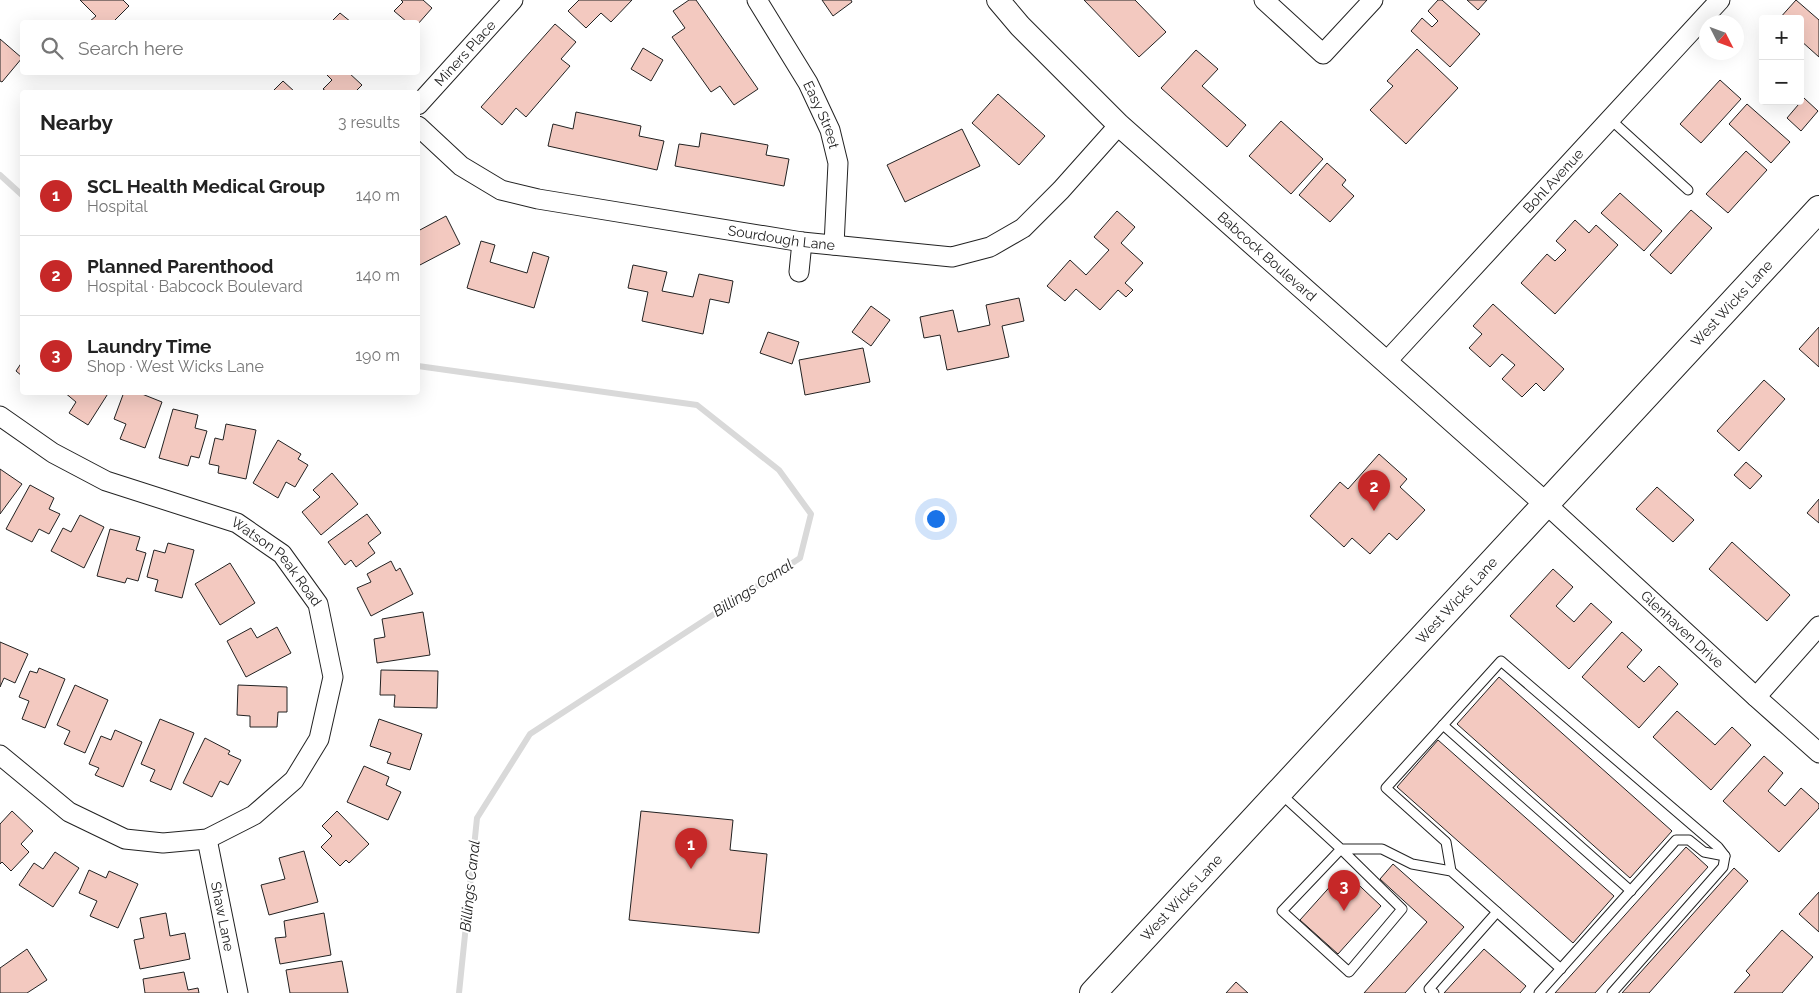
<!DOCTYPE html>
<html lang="en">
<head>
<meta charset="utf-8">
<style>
  :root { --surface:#fff; --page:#f2f2f2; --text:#222; --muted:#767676; --line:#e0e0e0; --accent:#c62828 }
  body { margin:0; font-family:Raleway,sans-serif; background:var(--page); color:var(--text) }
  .controls { position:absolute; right:15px; top:15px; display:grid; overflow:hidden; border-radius:5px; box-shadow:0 5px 20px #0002 }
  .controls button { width:45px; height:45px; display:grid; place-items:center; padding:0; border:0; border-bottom:1px solid var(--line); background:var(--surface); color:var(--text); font:25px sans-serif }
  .compass { position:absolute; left:1699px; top:15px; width:45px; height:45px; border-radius:50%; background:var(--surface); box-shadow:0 5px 20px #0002; rotate:132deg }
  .you { position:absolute; left:935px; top:518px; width:18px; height:18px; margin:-12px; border:4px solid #fff; border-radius:50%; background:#1a73e8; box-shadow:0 0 0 8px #1a73e833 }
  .badge { display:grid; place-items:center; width:32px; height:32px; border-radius:50%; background:var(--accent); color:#fff; font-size:16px; font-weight:700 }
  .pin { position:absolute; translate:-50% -41px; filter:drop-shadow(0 1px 2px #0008) }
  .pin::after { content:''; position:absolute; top:26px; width:18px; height:15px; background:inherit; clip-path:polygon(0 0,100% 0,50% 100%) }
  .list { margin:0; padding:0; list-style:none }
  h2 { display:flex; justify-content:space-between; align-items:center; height:65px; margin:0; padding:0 20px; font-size:21px }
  h2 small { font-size:16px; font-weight:400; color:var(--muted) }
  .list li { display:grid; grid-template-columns:32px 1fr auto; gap:15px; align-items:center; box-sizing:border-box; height:80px; padding:0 20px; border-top:1px solid var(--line) }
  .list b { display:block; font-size:19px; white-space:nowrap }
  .list p { margin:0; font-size:16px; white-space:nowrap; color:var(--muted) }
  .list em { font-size:16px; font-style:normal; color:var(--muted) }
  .icon { flex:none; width:28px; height:28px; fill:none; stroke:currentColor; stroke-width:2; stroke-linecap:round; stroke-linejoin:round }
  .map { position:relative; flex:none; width:1819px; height:993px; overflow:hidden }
  .search { position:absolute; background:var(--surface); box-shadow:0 5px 20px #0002; left:20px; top:20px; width:400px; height:55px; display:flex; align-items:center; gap:12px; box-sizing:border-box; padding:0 18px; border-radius:5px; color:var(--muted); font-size:19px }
  .panel { position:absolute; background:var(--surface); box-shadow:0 5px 20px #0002; left:20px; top:90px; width:400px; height:305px; border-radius:5px }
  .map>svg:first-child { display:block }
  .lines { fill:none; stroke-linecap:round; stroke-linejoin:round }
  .stream { stroke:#d9d9d9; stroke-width:6 }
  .building { fill:#f3c9c0; stroke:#222 }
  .service-casing { stroke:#222; stroke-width:11 }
  .minor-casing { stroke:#222; stroke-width:21 }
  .tertiary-casing { stroke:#222; stroke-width:24 }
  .secondary-casing { stroke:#222; stroke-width:28 }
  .service { stroke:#fff; stroke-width:9 }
  .minor { stroke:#fff; stroke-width:19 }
  .tertiary { stroke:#fff; stroke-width:22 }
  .secondary { stroke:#fff; stroke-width:26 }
  .labels { text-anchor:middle; stroke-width:4; stroke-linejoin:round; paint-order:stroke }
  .street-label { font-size:14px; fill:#222; stroke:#fff }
  .water-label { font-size:15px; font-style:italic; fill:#222; stroke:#fff }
</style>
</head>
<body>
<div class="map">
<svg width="1819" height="993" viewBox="0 0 1819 993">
  <rect width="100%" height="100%" fill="#fff"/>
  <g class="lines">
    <g class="stream">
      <path d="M0,175L22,195"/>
      <path d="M418,366L697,405L779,470L811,514L800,558L530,734L477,818L459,993"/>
    </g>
  </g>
  <g class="building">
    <path d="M80,0H123L129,6L113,22H89L96,16Z"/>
    <path d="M401,0H423L432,8L418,24L407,22L394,11L403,2Z"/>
    <path d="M579,0H632L611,22L601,13L586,28L568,11Z"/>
    <path d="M689,0H696L758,89L734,105L720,86L711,92L672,37L685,28L673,11Z"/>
    <path d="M822,0H851L852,2L833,16Z"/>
    <path d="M1084,0H1135L1166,32L1139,57Z"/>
    <path d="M1438,0H1442L1480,34L1450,67L1411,31L1422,18L1432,27L1438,21L1428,11Z"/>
    <path d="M1467,0H1487L1478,10Z"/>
    <path d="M1796,0L1819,20V57L1800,40V19H1779Z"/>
    <path d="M340,13L351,22H331Z"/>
    <path d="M555,24L576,42L561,59L570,66L526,117L516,108L502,125L481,107Z"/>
    <path d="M0,39L22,58L2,82L0,81Z"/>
    <path d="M643,48L663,60L651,81L631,69Z"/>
    <path d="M1417,49L1458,88L1406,144L1370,110L1393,86L1387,81Z"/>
    <path d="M1196,50L1218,69L1202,86L1246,125L1227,147L1161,88Z"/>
    <path d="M324,72H348L362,85L355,92H327L323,89L332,80Z"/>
    <path d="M1720,80L1741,99L1701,143L1680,124Z"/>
    <path d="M283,81L295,92H272Z"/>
    <path d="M998,94L1045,136L1019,165L972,123Z"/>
    <path d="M1804,98L1818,111L1801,131L1787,118Z"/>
    <path d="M1747,104L1790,142L1771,163L1729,124Z"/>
    <path d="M576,112L641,126L639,136L664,141L657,170L548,146L553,124L573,129Z"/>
    <path d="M1281,121L1323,159L1291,194L1249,156Z"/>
    <path d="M962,129L980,166L905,202L887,165Z"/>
    <path d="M701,133L768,145L766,155L789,159L784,186L675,166L679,144L699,147Z"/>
    <path d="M1746,151L1767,170L1728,213L1706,194Z"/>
    <path d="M1327,163L1346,180L1342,185L1354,196L1330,222L1299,195Z"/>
    <path d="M1620,193L1662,231L1644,251L1601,213Z"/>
    <path d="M1691,210L1712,228L1671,274L1650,255Z"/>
    <path d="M1117,211L1135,227L1121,243L1143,263L1125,283L1133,290L1126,297L1118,290L1100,310L1076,289L1065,301L1047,286L1070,260L1086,275L1109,250L1094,237Z"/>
    <path d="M446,216L460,244L418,266V231Z"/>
    <path d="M1575,220L1589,233L1596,225L1618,245L1555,314L1521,283L1547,254L1555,261L1566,250L1556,241Z"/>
    <path d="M481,241L495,245L490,262L527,273L533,252L549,257L534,308L467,288Z"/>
    <path d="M633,265L667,272L662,291L693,297L699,274L733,281L729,303L710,299L703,334L642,321L648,292L628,288Z"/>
    <path d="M1019,298L1024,321L1002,326L1009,357L947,370L940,335L924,338L920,317L953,310L958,332L990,325L986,305Z"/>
    <path d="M1493,304L1564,369L1544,391L1536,383L1522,397L1502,379L1515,365L1502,354L1490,367L1469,348L1482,334L1473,326Z"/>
    <path d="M871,306L890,320L871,346L852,332Z"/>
    <path d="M1819,327V367L1799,349Z"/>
    <path d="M768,332L799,342L792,364L760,353Z"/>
    <path d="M863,348L870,382L805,395L799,360Z"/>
    <path d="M22,362V376L16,371Z"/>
    <path d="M1764,380L1785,399L1739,451L1717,431Z"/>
    <path d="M64,392H109L88,425L69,413L76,402Z"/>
    <path d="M124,392H137L162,402L145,448L120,439L126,424L114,419Z"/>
    <path d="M173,409L198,415L195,428L207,431L199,458L191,456L188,466L159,458Z"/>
    <path d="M226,424L256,430L246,479L218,473L219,466L209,464L215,438L223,440Z"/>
    <path d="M278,440L301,454L298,459L308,465L295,487L286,482L278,498L253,483Z"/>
    <path d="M1379,454L1407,479L1400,487L1425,510L1397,540L1389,533L1370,554L1352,538L1344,547L1310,516L1340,482L1348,489Z"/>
    <path d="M1746,462L1762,476L1750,489L1734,475Z"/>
    <path d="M0,469L22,484L0,514Z"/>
    <path d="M332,473L358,504L321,535L302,512L320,497L313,490Z"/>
    <path d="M30,485L54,498L49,509L60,514L49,534L39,529L32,542L6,529Z"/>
    <path d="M1657,487L1694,520L1673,542L1636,509Z"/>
    <path d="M1819,499V523L1807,513Z"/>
    <path d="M367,514L381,533L368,543L375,553L356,567L351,560L345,565L328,542Z"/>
    <path d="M80,515L104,527L84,568L51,551L63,528L71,532Z"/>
    <path d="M110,529L140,537L136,550L146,553L138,581L127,578L125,583L97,576Z"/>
    <path d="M1732,542L1790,595L1767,621L1709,569Z"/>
    <path d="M168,543L194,550L182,598L155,591L158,580L147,577L154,550L165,553Z"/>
    <path d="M391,561L396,571L400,568L413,594L371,616L357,588L371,582L367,574Z"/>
    <path d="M230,563L255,603L220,625L195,584Z"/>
    <path d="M1553,569L1573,587L1556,606L1574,622L1591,603L1612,622L1569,669L1510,616Z"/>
    <path d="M423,612L430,655L377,663L374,639L385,637L382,619Z"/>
    <path d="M277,627L291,653L246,677L227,641L251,628L257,638Z"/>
    <path d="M1622,632L1642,650L1627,667L1644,682L1659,666L1678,684L1639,728L1582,677Z"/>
    <path d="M0,642L28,654L15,683L4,678L0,687Z"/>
    <path d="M39,668L65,679L45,728L22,719L29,701L19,697L30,671L37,673Z"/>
    <path d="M381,670L438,671L437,708L394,707L395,695H380Z"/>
    <path d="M1499,677L1672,831L1630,878L1457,724Z"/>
    <path d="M75,685L108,700L85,753L64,744L70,731L57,725Z"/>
    <path d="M238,685L287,687V712H278L277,727H250V716L237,715Z"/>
    <path d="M1677,711L1715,745L1732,727L1751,745L1711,790L1653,737Z"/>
    <path d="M160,719L194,733L171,790L150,781L155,770L141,764Z"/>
    <path d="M379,719L422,734L410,770L387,763L391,753L370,746Z"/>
    <path d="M115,730L142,742L123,787L95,775L99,768L89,764L101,736L111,740Z"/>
    <path d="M205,738L230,751L228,754L241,760L228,785L220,781L212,797L183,783Z"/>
    <path d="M1438,740L1614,896L1573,943L1397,787Z"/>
    <path d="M1764,756L1783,773L1768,791L1785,806L1801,788L1819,804V808L1779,852L1723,801Z"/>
    <path d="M364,766L389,777L386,785L401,792L388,820L347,802Z"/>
    <path d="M12,811L33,831L21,844L29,852L11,871L2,862L0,864V824Z"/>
    <path d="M337,811L369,844L349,863L346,860L340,866L321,847L332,836L322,826Z"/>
    <path d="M641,811L733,820L730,850L767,854L759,933L629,920Z"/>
    <path d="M1686,847L1708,867L1595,993H1555Z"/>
    <path d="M304,851L318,902L269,915L261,885L285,879L279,858Z"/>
    <path d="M55,852L79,868L53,907L19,885L34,863L43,869Z"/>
    <path d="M1393,864L1464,927L1405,993H1364L1427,922L1380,879Z"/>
    <path d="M1734,868L1748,881L1649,993H1622Z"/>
    <path d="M89,870L106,878L109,871L138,884L118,928L90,916L97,901L79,893Z"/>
    <path d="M1344,871L1381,906L1338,954L1300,920Z"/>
    <path d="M1819,892V932L1799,914Z"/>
    <path d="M166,913L170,936L185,933L190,959L140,969L134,940L144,938L140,918Z"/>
    <path d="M324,913L331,955L280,964L275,938L286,937L284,921Z"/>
    <path d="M1782,930L1813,957L1782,993H1734L1750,975L1746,971Z"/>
    <path d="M27,949L47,980L27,993H0V968Z"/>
    <path d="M1484,949L1526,986L1520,993H1444Z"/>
    <path d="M342,961L348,993H290L286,970Z"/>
    <path d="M184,972L188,990L198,988L199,993H145L143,979Z"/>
    <path d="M1236,982L1248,993H1226Z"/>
  </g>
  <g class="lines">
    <defs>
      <g id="service">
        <path d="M1610,119L1688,190"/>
        <path d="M1443,725L1631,891"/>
        <path d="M1281,794L1341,849L1402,909L1349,972L1282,911L1341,849H1382L1412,864L1451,871L1561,969"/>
        <path d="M1451,871L1446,842L1386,788L1501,661L1718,847L1725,856L1723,867L1612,993"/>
        <path d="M1434,993L1429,989L1497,912"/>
        <path d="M1539,993L1676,840H1689L1704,852L1725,856"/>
      </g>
      <g id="minor">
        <path id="s1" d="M757,0L808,83L830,130L838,163L834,245"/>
        <path d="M1264,0L1323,54L1373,0"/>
        <path id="s2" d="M418,105L513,0"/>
        <path id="s3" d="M418,126L461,166L501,190L538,199L802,242L952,257L990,247L1023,228L1061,190L1119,125"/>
        <path d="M799,272L802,242"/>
        <path id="s4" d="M1387,361L1720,0"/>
        <path id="s5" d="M0,416L53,453L106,481L237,523L282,554L318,604L333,677L319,739L294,780L254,815L207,839L163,843L125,839L69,812L0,755"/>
        <path id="s6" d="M1546,504L1756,697L1819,753"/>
        <path d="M1756,697L1819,626"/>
        <path id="s7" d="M207,839L238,993"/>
      </g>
      <g id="tertiary">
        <path id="s8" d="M998,0L1020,26L1119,125L1546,504"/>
      </g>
      <g id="secondary">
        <path id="s9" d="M1093,993L1819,209"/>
      </g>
    </defs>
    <use href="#service" class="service-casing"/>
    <use href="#minor" class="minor-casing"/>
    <use href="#tertiary" class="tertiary-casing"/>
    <use href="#secondary" class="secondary-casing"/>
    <use href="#service" class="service"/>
    <use href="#minor" class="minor"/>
    <use href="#tertiary" class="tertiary"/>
    <use href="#secondary" class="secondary"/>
  </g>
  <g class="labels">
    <g class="street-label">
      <text dy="5" stroke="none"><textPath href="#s2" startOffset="70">Miners Place</textPath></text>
      <text dy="5" stroke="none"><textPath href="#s1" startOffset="132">Easy Street</textPath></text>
      <text dy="5" stroke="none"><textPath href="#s4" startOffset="245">Bohl Avenue</textPath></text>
      <text dy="5" stroke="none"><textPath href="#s3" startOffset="390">Sourdough Lane</textPath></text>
      <text dy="5" stroke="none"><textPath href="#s8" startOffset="372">Babcock Boulevard</textPath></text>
      <text dy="5" stroke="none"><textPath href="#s9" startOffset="940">West Wicks Lane</textPath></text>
      <text dy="5" stroke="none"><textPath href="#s5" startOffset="318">Watson Peak Road</textPath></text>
      <text dy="5" stroke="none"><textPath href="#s9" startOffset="535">West Wicks Lane</textPath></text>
      <text dy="5" stroke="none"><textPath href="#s6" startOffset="185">Glenhaven Drive</textPath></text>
      <text dy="5" stroke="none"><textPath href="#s9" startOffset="130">West Wicks Lane</textPath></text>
      <text dy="5" stroke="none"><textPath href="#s7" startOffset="79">Shaw Lane</textPath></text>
    </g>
    <g class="water-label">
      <text transform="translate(753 588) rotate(-33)" y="5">Billings Canal</text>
      <text transform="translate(470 886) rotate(-84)" y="5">Billings Canal</text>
    </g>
  </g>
</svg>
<div class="controls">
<button>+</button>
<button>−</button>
</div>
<svg class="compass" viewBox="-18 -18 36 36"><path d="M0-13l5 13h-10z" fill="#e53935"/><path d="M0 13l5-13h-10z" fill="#767676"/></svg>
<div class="you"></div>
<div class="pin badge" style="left:691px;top:869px">1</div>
<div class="pin badge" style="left:1374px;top:511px">2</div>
<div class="pin badge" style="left:1344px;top:911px">3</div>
<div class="search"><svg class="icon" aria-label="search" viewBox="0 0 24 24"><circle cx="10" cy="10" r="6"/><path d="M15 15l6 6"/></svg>Search here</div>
<section class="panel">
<h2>Nearby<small>3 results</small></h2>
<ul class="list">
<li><span class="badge">1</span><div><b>SCL Health Medical Group</b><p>Hospital</p></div><em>140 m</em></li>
<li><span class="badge">2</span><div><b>Planned Parenthood</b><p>Hospital · Babcock Boulevard</p></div><em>140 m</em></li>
<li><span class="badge">3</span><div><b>Laundry Time</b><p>Shop · West Wicks Lane</p></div><em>190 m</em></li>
</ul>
</section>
</div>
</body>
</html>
